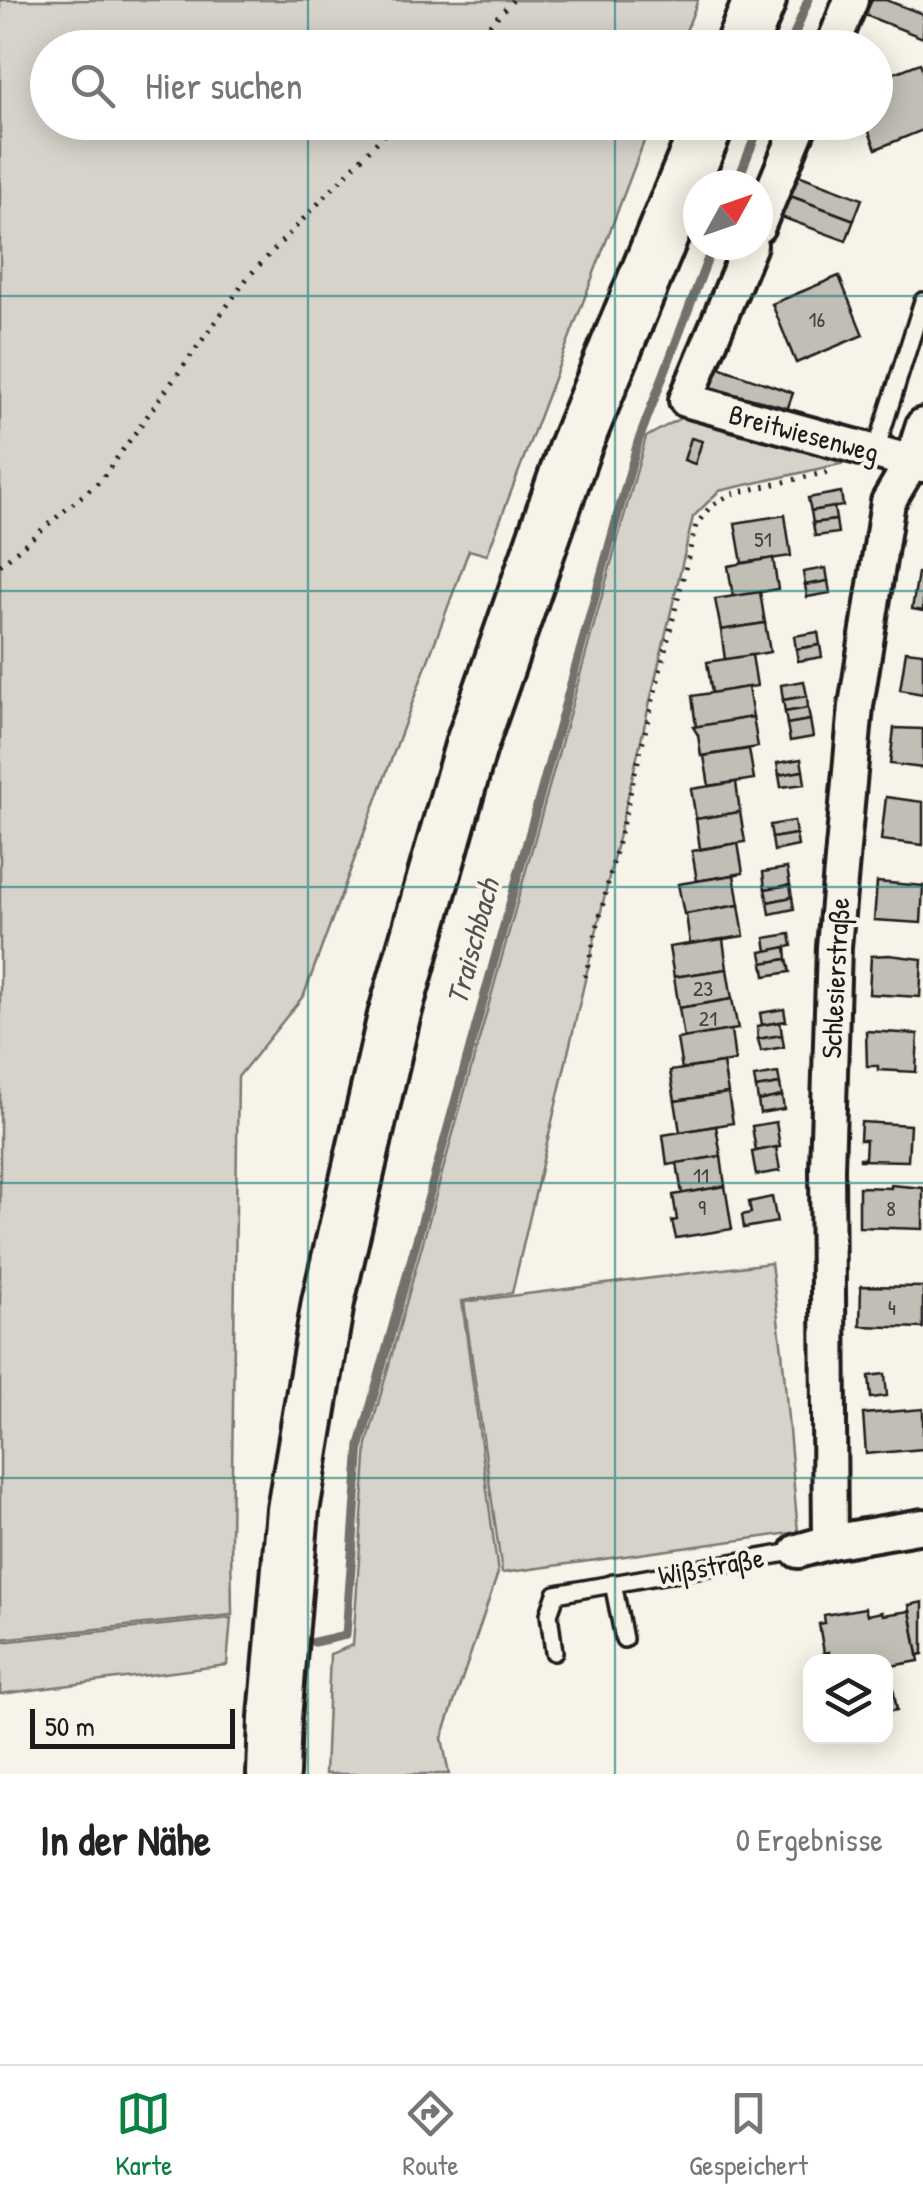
<!DOCTYPE html>
<html lang="de">
<head>
<meta charset="utf-8">
<style>
  :root { --surface:#fff; --page:#f2f2f2; --text:#222; --muted:#767676; --line:#e0e0e0; --accent:#0b8043 }
  body { margin:0; font-family:"Patrick Hand",sans-serif; background:var(--page); color:var(--text) }
  .controls { position:absolute; right:30px; bottom:30px; display:grid; overflow:hidden; border-radius:20px; box-shadow:0 5px 25px #0003 }
  .controls button { width:90px; height:90px; display:grid; place-items:center; padding:0; border:0; border-bottom:2px solid var(--line); background:var(--surface); color:var(--text); font:50px sans-serif }
  .compass { position:absolute; left:683px; top:170px; width:90px; height:90px; border-radius:50%; background:var(--surface); box-shadow:0 5px 25px #0003; rotate:50deg }
  .scale { position:absolute; left:30px; bottom:25px; width:205px; box-sizing:border-box; padding-left:10px; border:5px solid #1c1c1c; border-top:0; font-size:28px; line-height:35px; white-space:nowrap; color:#1c1c1c; -webkit-text-stroke:8px #f7f3e8; paint-order:stroke }
  .list { margin:0; padding:0; list-style:none }
  h2 { display:flex; justify-content:space-between; align-items:center; height:130px; margin:0; padding:0 40px; font-size:42px }
  h2 small { font-size:32px; font-weight:400; color:var(--muted) }
  .icon { flex:none; width:55px; height:55px; fill:none; stroke:currentColor; stroke-width:2; stroke-linecap:round; stroke-linejoin:round }
  .map { position:relative; flex:none; width:923px; height:1774px; overflow:hidden }
  .search { position:absolute; background:var(--surface); box-shadow:0 5px 25px #0003; left:30px; right:30px; top:30px; height:110px; display:flex; align-items:center; gap:25px; box-sizing:border-box; padding:0 35px; border-radius:55px; color:var(--muted); font-size:38px }
  .sheet { height:290px; background:var(--surface) }
  nav { display:flex; justify-content:space-around; align-items:center; box-sizing:border-box; height:140px; border-top:2px solid var(--line); background:var(--surface); font-size:28px; color:var(--muted) }
  nav a { display:grid; justify-items:center; gap:5px }
  nav .on { color:var(--accent) }
  .map>svg:first-child { display:block }
  .green { fill:#d7d3cb; stroke:#7a7874; stroke-width:2.5 }
  .lines { fill:none; stroke-linecap:round; stroke-linejoin:round }
  .stream { stroke:#72716c; stroke-width:9 }
  .building { fill:#c0beb5; stroke:#1c1c1c; stroke-width:2.5 }
  .service-casing { stroke:#1c1c1c; stroke-width:22 }
  .minor-casing { stroke:#1c1c1c; stroke-width:40 }
  .primary-casing { stroke:#1c1c1c; stroke-width:58 }
  .path { stroke:#1c1c1c; stroke-width:5; stroke-dasharray:2.5 8; stroke-linecap:butt }
  .service { stroke:#f7f3e8; stroke-width:15 }
  .minor { stroke:#f7f3e8; stroke-width:32 }
  .primary { stroke:#f7f3e8; stroke-width:50 }
  .grid { fill:none; stroke:#0f766e; stroke-width:2.5; stroke-opacity:0.55 }
  .labels { text-anchor:middle; stroke-width:8; stroke-linejoin:round; paint-order:stroke }
  .number-label { font-size:22px; fill:#454442 }
  .street-label { font-size:28px; fill:#1c1c1c; stroke:#f7f3e8 }
  .water-label { font-size:30px; font-style:italic; fill:#565452; stroke:#f7f3e8 }
</style>
</head>
<body>
<div class="map">
<svg width="923" height="1774" viewBox="0 0 923 1774">
  <rect width="100%" height="100%" fill="#f7f3e8"/>
  <filter id="ink" filterUnits="userSpaceOnUse"><feTurbulence type="fractalNoise" baseFrequency=".01" numOctaves="2"/><feDisplacementMap in="SourceGraphic" scale="20" xChannelSelector="R" yChannelSelector="G"/><feConvolveMatrix kernelMatrix="1 2 1 2 8 2 1 2 1" color-interpolation-filters="sRGB"/></filter>
  <g filter="url(#ink)">
    <g class="green">
      <path d="M0,0H698L680,47L48,48V122L651,123L487,555L469,550L304,995L238,1077L231,1537L232,1615L0,1639Z"/>
      <path d="M695,410L845,453V463L719,491L693,517L512,1293L462,1301L498,1573L442,1738L449,1774H325L330,1654L353,1645L367,1444L646,437Z"/>
      <path d="M771,1263L782,1351L798,1532L502,1573L464,1302Z"/>
      <path d="M231,1618L227,1665L0,1694V1642Z"/>
    </g>
    <g class="lines">
      <g class="stream">
        <path d="M789,48L808,0"/>
        <path d="M736,185L761,122"/>
        <path d="M314,1642L346,1635L360,1445L638,442L713,245"/>
      </g>
    </g>
    <g class="building">
      <path d="M872,0H886L923,14V38L865,15Z"/>
      <path d="M920,63L923,70V130L876,149L865,122H876V80Z"/>
      <path d="M793,173L862,199L854,220L785,194Z"/>
      <path d="M785,194L854,220L846,241L776,215Z"/>
      <path d="M839,276L863,335L796,363L772,304Z"/>
      <path d="M718,367L793,393L786,413L711,387Z"/>
      <path d="M691,438L702,441L695,464L684,460Z"/>
      <path d="M841,492L843,506L811,511L808,498Z"/>
      <path d="M834,507L836,520L813,523L811,511Z"/>
      <path d="M785,515L791,556L742,563L735,523Z"/>
      <path d="M836,520L838,533L815,536L813,523Z"/>
      <path d="M773,558L778,589L733,597L728,566Z"/>
      <path d="M826,568L828,581L805,585L803,572Z"/>
      <path d="M918,573H923V611L912,609Z"/>
      <path d="M828,581L830,593L807,597L805,585Z"/>
      <path d="M760,592L765,623L721,630L715,599Z"/>
      <path d="M765,623L770,652L725,660L721,630Z"/>
      <path d="M818,632L820,645L796,649L794,636Z"/>
      <path d="M820,645L822,657L798,661L796,649Z"/>
      <path d="M906,651L923,653V694L900,690Z"/>
      <path d="M752,655L757,686L712,693L707,662Z"/>
      <path d="M804,681L807,696L783,700L781,685Z"/>
      <path d="M748,687L753,717L696,727L692,696Z"/>
      <path d="M807,696L808,708L785,712L783,700Z"/>
      <path d="M808,708L810,720L787,724L785,712Z"/>
      <path d="M753,717L758,747L701,756L698,735L693,727Z"/>
      <path d="M810,720L813,737L790,741L787,724Z"/>
      <path d="M894,728L923,729V768L890,764Z"/>
      <path d="M749,749L754,779L709,786L704,756Z"/>
      <path d="M801,759L803,771L779,775L777,763Z"/>
      <path d="M803,771L805,784L781,787L779,775Z"/>
      <path d="M736,782L740,812L696,819L691,789Z"/>
      <path d="M886,797L923,802V845L881,840Z"/>
      <path d="M740,812L745,842L700,849L696,819Z"/>
      <path d="M794,821L796,834L772,838L770,825Z"/>
      <path d="M796,834L798,846L774,851L772,838Z"/>
      <path d="M738,843L743,873L697,881L692,851Z"/>
      <path d="M787,868L790,885L765,889L763,872Z"/>
      <path d="M734,875L739,905L684,914L678,884Z"/>
      <path d="M877,882L923,886L921,923L874,920Z"/>
      <path d="M790,885L792,897L768,902L765,889Z"/>
      <path d="M792,897L794,909L770,914L768,902Z"/>
      <path d="M739,905L744,936L690,944L686,914Z"/>
      <path d="M790,934L792,946L767,951L765,938Z"/>
      <path d="M723,939L727,969L674,977L669,947Z"/>
      <path d="M786,947L787,959L763,963L761,952Z"/>
      <path d="M889,955L922,959L920,997L869,994L871,956Z"/>
      <path d="M787,959L790,972L765,976L763,963Z"/>
      <path d="M727,969L732,999L679,1008L674,977Z"/>
      <path d="M732,999L738,1029L684,1038L679,1008Z"/>
      <path d="M784,1009L786,1021L762,1025L760,1013Z"/>
      <path d="M780,1022L782,1035L758,1039L757,1026Z"/>
      <path d="M731,1030L735,1061L682,1069L677,1039Z"/>
      <path d="M866,1031L918,1034L916,1072L878,1070V1066H867Z"/>
      <path d="M782,1035L784,1047L761,1051L758,1039Z"/>
      <path d="M723,1063L728,1093L675,1101L670,1071Z"/>
      <path d="M778,1073L780,1084L756,1088L754,1077Z"/>
      <path d="M780,1084L782,1096L758,1101L756,1088Z"/>
      <path d="M728,1093L733,1123L680,1132L675,1101Z"/>
      <path d="M782,1096L784,1109L760,1113L758,1101Z"/>
      <path d="M776,1122L780,1147L756,1151L752,1126Z"/>
      <path d="M861,1122L910,1125L908,1161L860,1160V1158H865L866,1140H860Z"/>
      <path d="M716,1126L721,1156L667,1165L663,1135Z"/>
      <path d="M776,1147L780,1171L756,1175L752,1152Z"/>
      <path d="M721,1156L725,1186L682,1194L677,1163Z"/>
      <path d="M891,1185L923,1188V1229L859,1227V1187L891,1188Z"/>
      <path d="M725,1186L732,1229L676,1238L672,1221L677,1220L673,1195Z"/>
      <path d="M772,1197L777,1222L744,1228L742,1215L751,1213L749,1202Z"/>
      <path d="M861,1286L923,1287V1328L860,1326Z"/>
      <path d="M885,1374L887,1396L871,1398L869,1376Z"/>
      <path d="M923,1409V1449L866,1454L863,1414Z"/>
      <path d="M923,1602V1654L918,1655L909,1605Z"/>
      <path d="M865,1608L867,1615L882,1612L883,1615L910,1611L919,1661L891,1666L890,1662H830L829,1652L824,1653L819,1624L825,1623L824,1615Z"/>
      <path d="M892,1682L897,1710L886,1712V1683Z"/>
    </g>
    <g class="lines">
      <defs>
        <g id="service">
          <path d="M875,453L923,301"/>
          <path d="M613,1583L624,1639"/>
          <path d="M554,1652L549,1614L556,1594L798,1551"/>
        </g>
        <g id="minor">
          <path d="M832,48L851,0"/>
          <path d="M758,226L801,122"/>
          <path d="M750,245L686,400L923,465"/>
          <path d="M830,1542L827,1169L834,947L856,706L888,502L911,463L923,425"/>
          <path d="M798,1551L830,1542L923,1526"/>
        </g>
        <g id="primary">
          <path d="M740,48L760,0"/>
          <path d="M273,1774L275,1718L293,1510L328,1302L394,1016L471,746L575,447L709,122"/>
        </g>
      </defs>
      <use href="#service" class="service-casing"/>
      <use href="#minor" class="minor-casing"/>
      <use href="#primary" class="primary-casing"/>
      <g class="path">
        <path d="M468,48L513,0"/>
        <path d="M0,565L101,480L248,277L396,122"/>
        <path d="M585,977L696,525L710,507L731,494L833,471"/>
      </g>
      <use href="#service" class="service"/>
      <use href="#minor" class="minor"/>
      <use href="#primary" class="primary"/>
    </g>
  </g>
  <path class="grid" d="M308,0V48M615,0V48M308,122V1774M615,122V1774M0,296H923M0,591H923M0,887H923M0,1183H923M0,1478H923"/>
  <g class="labels">
    <g class="number-label">
      <text x="817" y="327">16</text>
      <text x="763" y="547">51</text>
      <text x="703" y="996">23</text>
      <text x="708" y="1026">21</text>
      <text x="701" y="1183">11</text>
      <text x="702" y="1215">9</text>
      <text x="891" y="1216">8</text>
      <text x="892" y="1315">4</text>
    </g>
    <g class="street-label">
      <text transform="translate(804 433) rotate(15)" y="10">Breitwiesenweg</text>
      <text transform="translate(835 978) rotate(-87)" y="10">Schlesierstraße</text>
      <text transform="translate(711 1566) rotate(-10)" y="10">Wißstraße</text>
    </g>
    <g class="water-label">
      <text transform="translate(473 942) rotate(-75)" y="10">Traischbach</text>
    </g>
  </g>
</svg>
<div class="controls">
<button><svg class="icon" aria-label="layers" viewBox="0 0 24 24"><path d="M12 4l9 5-9 5-9-5zM3 14l9 5 9-5"/></svg></button>
</div>
<svg class="compass" viewBox="-18 -18 36 36"><path d="M0-13l5 13h-10z" fill="#e53935"/><path d="M0 13l5-13h-10z" fill="#767676"/></svg>
<div class="scale">50 m</div>
<div class="search"><svg class="icon" aria-label="search" viewBox="0 0 24 24"><circle cx="10" cy="10" r="6"/><path d="M15 15l6 6"/></svg>Hier suchen</div>
</div>
<section class="sheet">
<h2>In der Nähe<small>0 Ergebnisse</small></h2>
<ul class="list">
</ul>
</section>
<nav>
<a class="on"><svg class="icon" aria-label="map" viewBox="0 0 24 24"><path d="M3 6l6-2 6 2 6-2v14l-6 2-6-2-6 2zM9 4v14M15 6v14"/></svg>Karte</a>
<a><svg class="icon" aria-label="directions" viewBox="0 0 24 24"><path d="M12 3l9 9-9 9-9-9zM9 14v-3h6M13 9l2 2-2 2"/></svg>Route</a>
<a><svg class="icon" aria-label="saved" viewBox="0 0 24 24"><path d="M7 4h10v16l-5-4-5 4z"/></svg>Gespeichert</a>
</nav>
</body>
</html>
